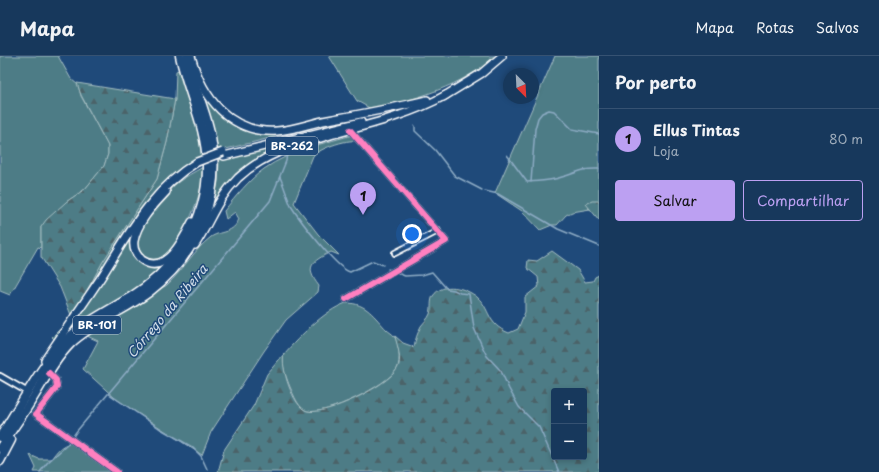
<!DOCTYPE html>
<html lang="pt">
<head>
<meta charset="utf-8">
<style>
  :root { --surface:#17385c; --page:#244365; --text:#f1f3f6; --muted:#9eacbb; --line:#365272; --accent:#bca0f2 }
  body { margin:0; font-family:"Playpen Sans",sans-serif; background:var(--page); color:var(--text) }
  .controls { position:absolute; right:12px; bottom:12px; display:grid; overflow:hidden; border-radius:4px; box-shadow:0 2px 6px #0003 }
  .controls button { width:36px; height:36px; display:grid; place-items:center; padding:0; border:0; border-bottom:1px solid var(--line); background:var(--surface); color:var(--text); font:20px sans-serif }
  .compass { position:absolute; left:503px; top:12px; width:36px; height:36px; border-radius:50%; background:var(--surface); box-shadow:0 2px 6px #0003; rotate:156deg }
  .you { position:absolute; left:412px; top:178px; width:14px; height:14px; margin:-10px; border:3px solid #fff; border-radius:50%; background:#1a73e8; box-shadow:0 0 0 6px #1a73e833 }
  .badge { display:grid; place-items:center; width:26px; height:26px; border-radius:50%; background:var(--accent); color:#111; font-size:13px; font-weight:700 }
  .pin { position:absolute; translate:-50% -33px; filter:drop-shadow(0 1px 2px #0008) }
  .pin::after { content:''; position:absolute; top:21px; width:14px; height:12px; background:inherit; clip-path:polygon(0 0,100% 0,50% 100%) }
  .list { margin:0; padding:0; list-style:none }
  h2 { display:flex; justify-content:space-between; align-items:center; height:52px; margin:0; padding:0 16px; font-size:17px }
  h2 small { font-size:13px; font-weight:400; color:var(--muted) }
  .list li { display:grid; grid-template-columns:26px 1fr auto; gap:12px; align-items:center; box-sizing:border-box; height:60px; padding:0 16px; border-top:1px solid var(--line) }
  .list b { display:block; font-size:15px; white-space:nowrap }
  .list p { margin:0; font-size:13px; white-space:nowrap; color:var(--muted) }
  .list em { font-size:13px; font-style:normal; color:var(--muted) }
  .actions { display:flex; gap:8px; padding:12px 16px }
  .actions a { flex:1; padding:9px 0; border:1px solid var(--accent); border-radius:4px; text-align:center; font-size:14px; color:var(--accent) }
  .actions .main { background:var(--accent); color:#111 }
  .map { position:relative; flex:none; width:599px; height:416px; overflow:hidden }
  header { display:flex; align-items:center; gap:24px; box-sizing:border-box; height:56px; padding:0 20px; background:var(--surface); border-bottom:1px solid var(--line) }
  header strong { font-size:19px }
  nav { display:flex; gap:22px; margin-inline-start:auto; font-size:14px }
  main { display:flex }
  aside { flex:1; background:var(--surface) }
  .map>svg:first-child { display:block }
  .grass { fill:#4d7c86; stroke:#a6bec2 }
  .forest { fill:url(#forest-firs); stroke:#a6bec2; fill-rule:evenodd }
  .lines { fill:none; stroke-linecap:round; stroke-linejoin:round }
  .stream { stroke:#8eacc5; stroke-width:1.5 }
  .minor-casing { stroke:#fff; stroke-width:8 }
  .trunk-casing { stroke:#fff; stroke-width:10 }
  .motorway-casing { stroke:#fff; stroke-width:11 }
  .minor { stroke:#1f4a7a; stroke-width:4.5 }
  .trunk { stroke:#1f4a7a; stroke-width:7 }
  .motorway { stroke:#1f4a7a; stroke-width:8 }
  .trunk-bridge-casing { stroke:#fff; stroke-width:10; stroke-linecap:butt }
  .trunk-bridge { stroke:#1f4a7a; stroke-width:7 }
  .cycleway-casing { stroke:#1f4a7a; stroke-width:8 }
  .cycleway { stroke:#ff80c0; stroke-width:6 }
  .labels { text-anchor:middle; stroke-width:3; stroke-linejoin:round; paint-order:stroke }
  .shield { fill:#1f4a7a; stroke:#bcc9d7; stroke-width:1 }
  .shield-label { font-size:11px; font-weight:bold; fill:#fff }
  .water-label { font-size:13px; font-style:italic; fill:#d0dce7; stroke:#1f4a7a }
</style>
</head>
<body>
<header>
<strong>Mapa</strong>
<nav><a>Mapa</a><a>Rotas</a><a>Salvos</a></nav>
</header>
<main>
<div class="map">
<svg width="599" height="416" viewBox="0 0 599 416">
  <defs>
    <pattern id="forest-firs" width="22" height="20" patternUnits="userSpaceOnUse"><rect width="22" height="20" fill="#4d7c86"/><path d="M5 1l3.5 6h-7zM16 11l3.5 6h-7z" fill="#4c6469"/></pattern>
  </defs>
  <rect width="100%" height="100%" fill="#1f4a7a"/>
  <filter id="ink" filterUnits="userSpaceOnUse"><feTurbulence type="fractalNoise" baseFrequency=".025" numOctaves="2"/><feDisplacementMap in="SourceGraphic" scale="8" xChannelSelector="R" yChannelSelector="G"/><feConvolveMatrix kernelMatrix="1 2 1 2 8 2 1 2 1" color-interpolation-filters="sRGB"/></filter>
  <g filter="url(#ink)">
    <g class="grass">
      <path d="M0,0H58L71,23L78,29L81,40L108,90V98L104,110L85,133L66,146L41,171V192L38,191L10,239L0,235Z"/>
      <path d="M329,0H496C461,31 417,42 373,54L357,45Z"/>
      <path d="M555,0H599V145L588,152L590,153L572,156L566,159L557,169H552L540,174L522,155L495,137Z"/>
      <path d="M179,14L196,66L202,102L175,118L149,143L99,221L55,284L52,281L65,268L85,238L102,207L157,123L167,86L175,43L176,15Z"/>
      <path d="M206,42L215,53L253,75L334,66L218,95L205,43Z"/>
      <path d="M338,73L262,102L212,153L218,126L219,104Z"/>
      <path d="M356,78L360,86C351,81 320,92 313,100L294,147L318,178L339,199L331,196C312,205 304,211 319,230L318,236L286,264L264,295L211,376L202,399L116,343L83,313L98,285L87,280L93,273L167,229C183,214 194,194 211,181C222,174 233,178 239,163L235,156L226,163L224,155C236,140 249,124 264,113C291,94 325,87 356,78Z"/>
      <path d="M203,111C202,119 202,128 200,135C195,153 176,204 154,203C147,203 142,199 139,193C130,176 164,138 177,127C185,121 194,116 203,111Z"/>
      <path d="M134,173C131,186 128,207 147,210C153,211 160,207 165,209L134,234L84,265L65,280Z"/>
      <path d="M346,247C367,247 374,261 387,274C389,276 393,278 394,280C399,287 401,305 397,313C387,329 326,360 307,355C298,352 294,339 290,331C286,321 281,308 284,298C300,280 324,255 346,247Z"/>
      <path d="M71,387L75,388L114,416H34L36,412L30,399L39,403H51C57,395 61,389 71,387Z"/>
    </g>
    <g class="forest">
      <path d="M77,27L175,43L167,86L157,123L102,207L85,238L71,259L60,231L41,201V171L46,164L66,146L85,133L104,110L108,98V90L81,39Z"/>
      <path d="M592,145H599V164L586,148Z"/>
      <path d="M552,195L578,214L585,226L593,225L595,221L599,219V416H218L224,394L254,349L267,318L284,298C280,311 293,351 307,355C326,360 387,330 397,313C403,304 397,290 395,280L403,287L414,291C415,284 418,276 421,270C424,266 428,263 430,258C432,251 430,245 433,240C443,225 466,232 477,241C491,253 486,268 509,277L518,273L525,256V241L539,230L538,221L527,212L528,204L537,205ZM554,335H584V401H554Z"/>
    </g>
    <g class="lines">
      <g class="stream">
        <path d="M415,70V75L435,94L455,120L482,134"/>
        <path d="M507,99L527,126C539,125 551,125 562,121C577,117 582,112 599,113"/>
        <path d="M280,121C284,130 287,141 291,150C299,163 337,213 350,216L373,205L383,209"/>
        <path d="M531,126L535,73L538,62L542,57L549,54L554,55L572,73L599,78"/>
        <path d="M485,135L498,138L558,173L599,190"/>
        <path d="M388,213L391,214"/>
        <path d="M397,217L405,220L422,219L432,216L447,233L454,234L460,237L469,238L474,272L482,290L487,300L501,315L509,333L519,351L539,371L559,416"/>
        <path d="M109,338L159,372L192,391L201,400L207,413"/>
        <path d="M40,416L47,407L67,389L76,376L270,145L286,105L287,96"/>
      </g>
      <defs>
        <g id="minor">
          <path d="M395,197L438,175"/>
          <path d="M346,243L446,185L350,74"/>
          <path d="M49,317L56,324L57,331L36,358L117,416"/>
          <path d="M0,320L26,335"/>
        </g>
        <g id="trunk">
          <path d="M191,0C202,41 230,78 277,75C294,74 311,67 328,64C361,58 394,52 427,44"/>
          <path d="M443,41L482,17L502,0"/>
          <path d="M224,100L361,66"/>
          <path d="M166,136C154,149 137,166 134,185C133,192 136,199 142,204C165,221 184,182 192,166"/>
          <path d="M195,189C211,165 216,144 238,122C266,96 298,89 334,78C372,68 412,58 446,39"/>
          <path d="M45,304C63,277 82,250 100,223C128,179 151,134 197,106"/>
        </g>
        <g id="motorway">
          <path d="M0,381C19,352 42,307 66,284C85,266 110,254 131,241C178,211 208,164 207,108C206,70 188,37 180,0"/>
          <path d="M0,392C9,378 19,364 28,350C42,329 53,305 71,287C94,266 125,254 149,236C200,197 224,135 209,72C203,48 192,25 187,0"/>
          <path d="M0,405L11,384"/>
        </g>
      </defs>
      <use href="#minor" class="minor-casing"/>
      <use href="#trunk" class="trunk-casing"/>
      <use href="#motorway" class="motorway-casing"/>
      <use href="#minor" class="minor"/>
      <use href="#trunk" class="trunk"/>
      <use href="#motorway" class="motorway"/>
      <defs>
        <path id="trunk-bridge" d="M197,106L223,96"/>
      </defs>
      <use href="#trunk-bridge" class="trunk-bridge-casing"/>
      <use href="#trunk-bridge" class="trunk-bridge"/>
      <defs>
        <g id="cycleway">
          <path d="M346,243L446,185L350,74"/>
          <path d="M49,317L56,324L57,331L36,358L117,416"/>
        </g>
      </defs>
      <use href="#cycleway" class="cycleway-casing"/>
      <use href="#cycleway" class="cycleway"/>
    </g>
  </g>
  <g class="labels">
    <g class="shield">
      <rect x="266" y="81" width="52" height="18" rx="3"/>
      <rect x="73" y="260" width="48" height="18" rx="3"/>
    </g>
    <g class="shield-label">
      <text x="292" y="94">BR-262</text>
      <text x="97" y="273">BR-101</text>
    </g>
    <g class="water-label">
      <text transform="translate(167 255) rotate(-50)" y="5">Córrego da Ribeira</text>
    </g>
  </g>
</svg>
<div class="controls">
<button>+</button>
<button>−</button>
</div>
<svg class="compass" viewBox="-18 -18 36 36"><path d="M0-13l5 13h-10z" fill="#e53935"/><path d="M0 13l5-13h-10z" fill="#9eacbb"/></svg>
<div class="you"></div>
<div class="pin badge" style="left:363px;top:159px">1</div>
</div>
<aside>
<h2>Por perto<small></small></h2>
<ul class="list">
<li><span class="badge">1</span><div><b>Ellus Tintas</b><p>Loja</p></div><em>80 m</em></li>
</ul>
<div class="actions"><a class="main">Salvar</a><a>Compartilhar</a></div>
</aside>
</main>
</body>
</html>
